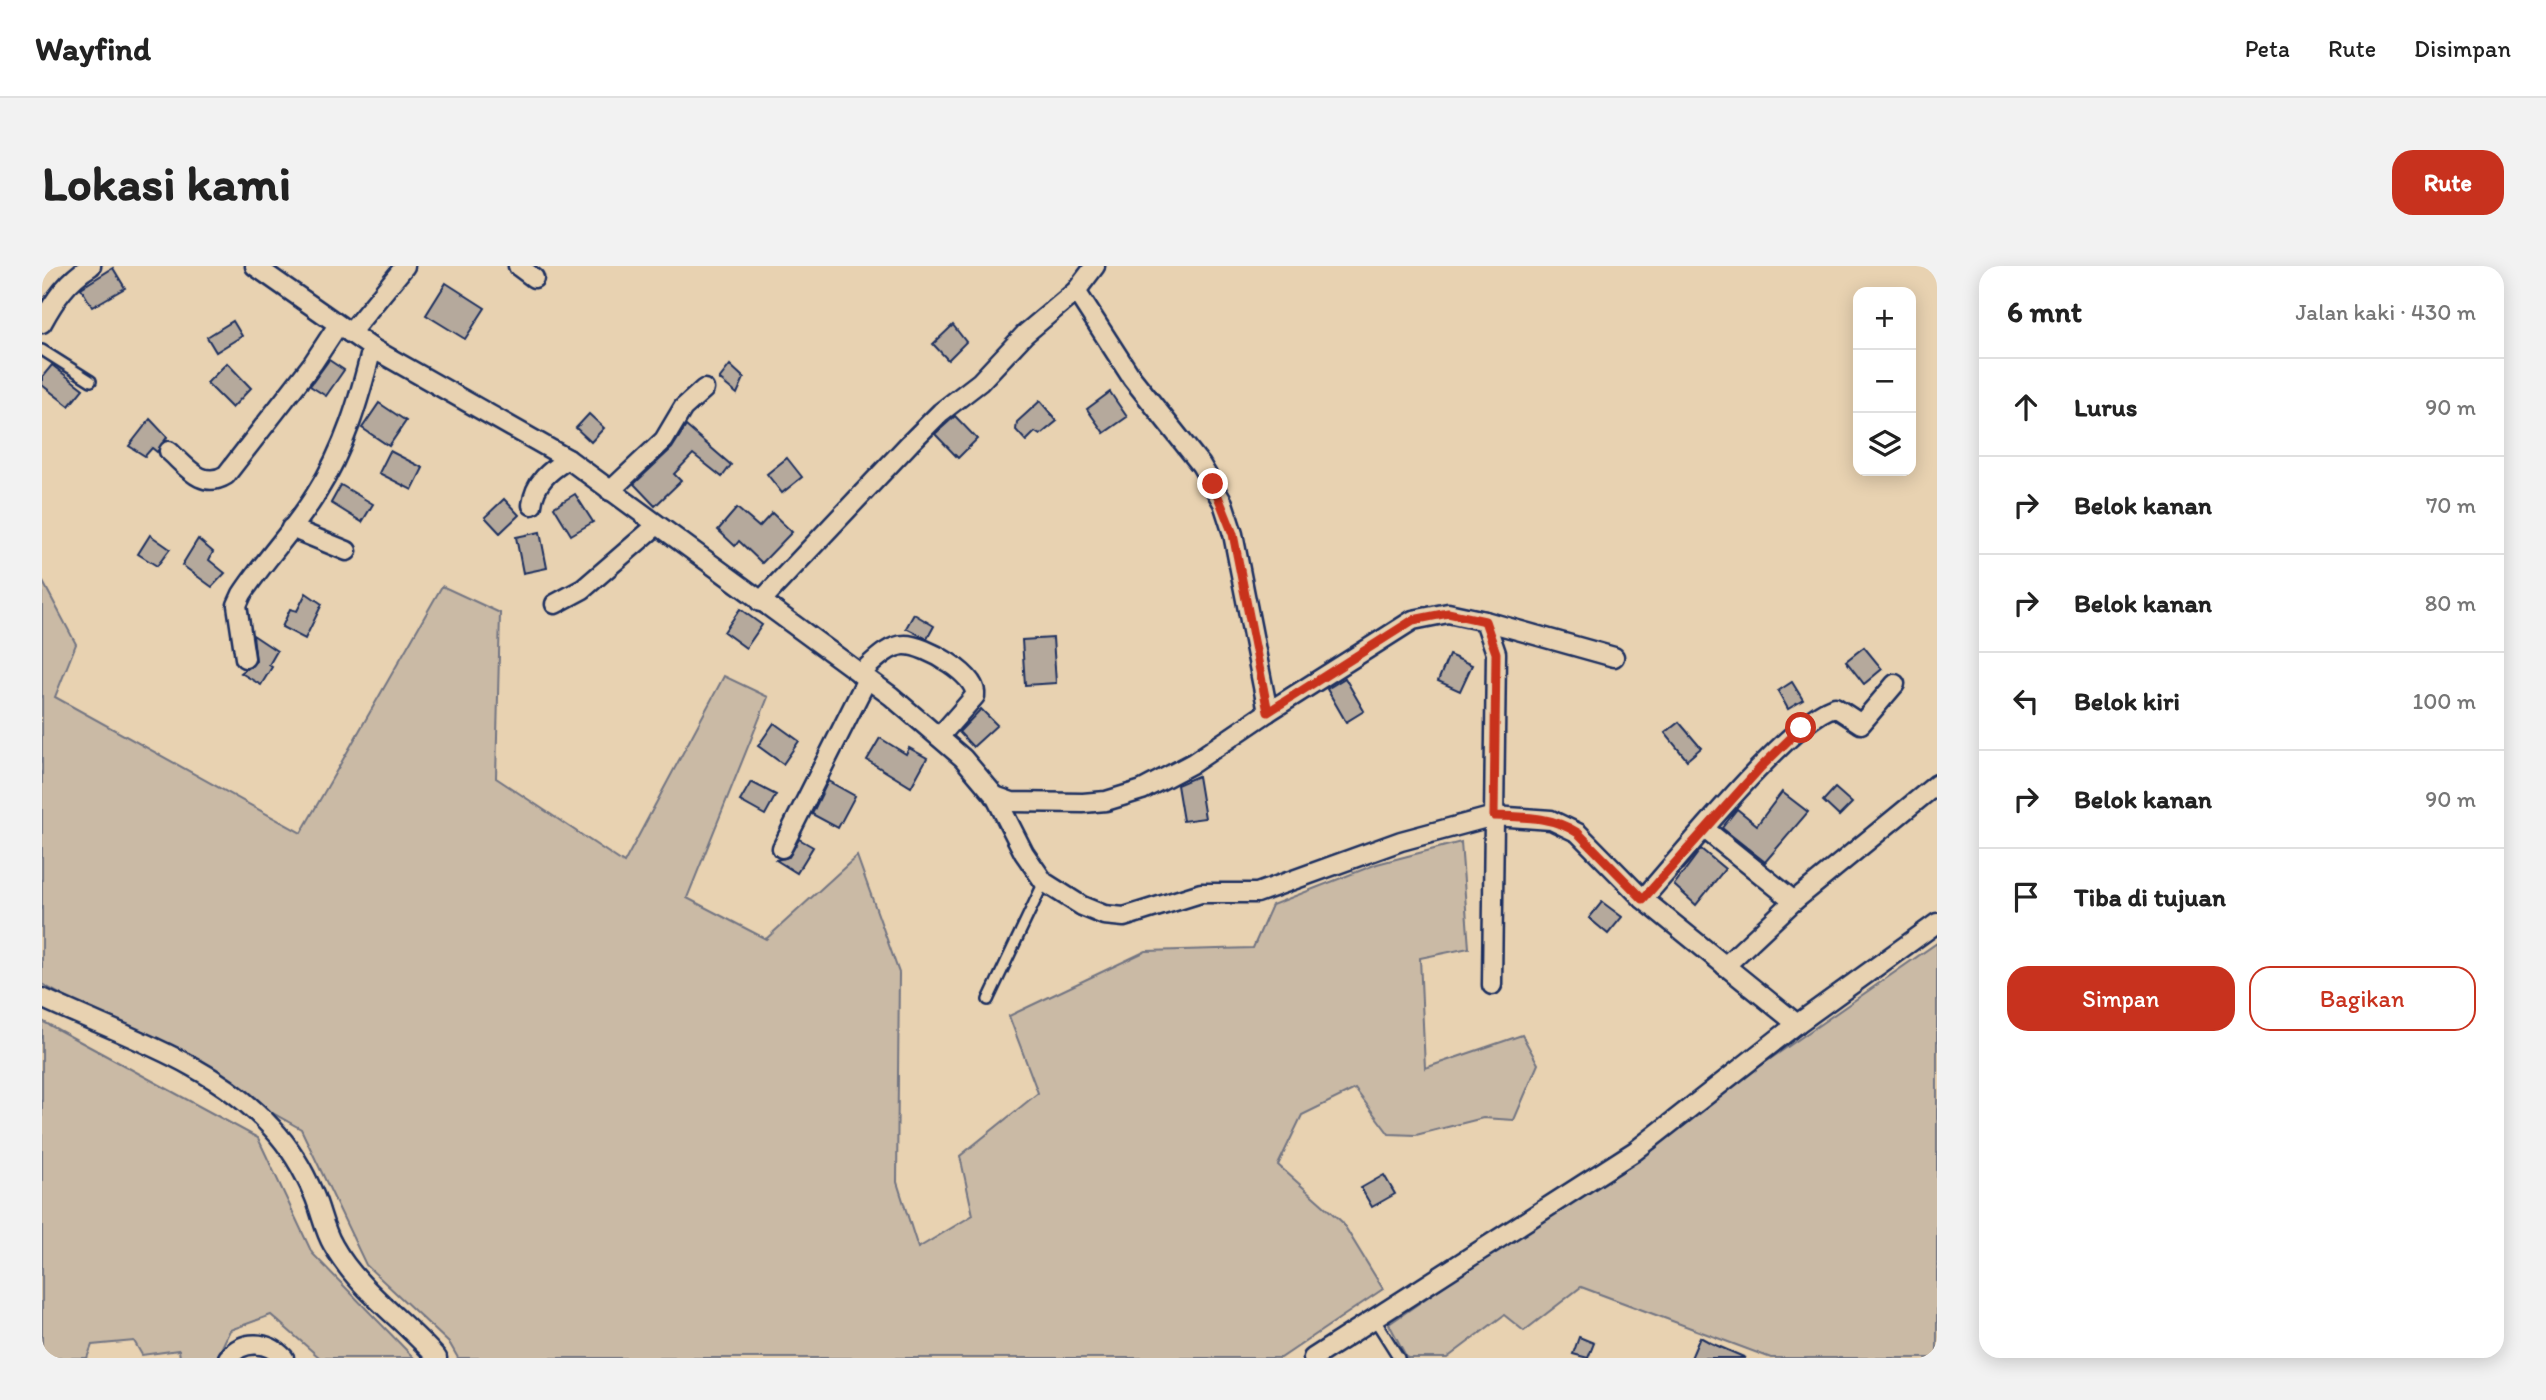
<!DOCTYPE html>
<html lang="id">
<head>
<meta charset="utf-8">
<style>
  :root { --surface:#fff; --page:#f2f2f2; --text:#222; --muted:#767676; --line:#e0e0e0; --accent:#c8321e }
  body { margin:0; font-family:Itim,sans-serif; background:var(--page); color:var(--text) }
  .controls { position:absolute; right:21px; top:21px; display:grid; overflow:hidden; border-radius:14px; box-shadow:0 4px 18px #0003 }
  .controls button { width:63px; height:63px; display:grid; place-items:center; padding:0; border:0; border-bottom:2px solid var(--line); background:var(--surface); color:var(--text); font:35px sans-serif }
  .stop { position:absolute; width:21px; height:21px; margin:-16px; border:5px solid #c8321e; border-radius:50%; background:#fff }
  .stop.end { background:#c8321e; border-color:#fff; box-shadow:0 2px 7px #0008 }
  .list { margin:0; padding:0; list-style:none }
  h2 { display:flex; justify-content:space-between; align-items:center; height:91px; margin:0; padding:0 28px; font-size:30px }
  h2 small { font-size:23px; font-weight:400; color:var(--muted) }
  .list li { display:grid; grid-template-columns:46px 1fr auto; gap:21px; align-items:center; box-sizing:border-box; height:98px; padding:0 28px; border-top:2px solid var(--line) }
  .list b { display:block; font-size:26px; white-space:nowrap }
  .list em { font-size:23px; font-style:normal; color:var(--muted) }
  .actions { display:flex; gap:14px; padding:21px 28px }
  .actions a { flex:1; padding:16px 0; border:2px solid var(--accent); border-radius:21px; text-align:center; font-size:24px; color:var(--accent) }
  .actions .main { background:var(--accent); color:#fff }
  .icon { flex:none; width:38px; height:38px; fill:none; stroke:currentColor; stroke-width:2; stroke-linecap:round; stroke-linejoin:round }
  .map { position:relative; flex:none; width:1895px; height:1092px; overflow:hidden; border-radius:21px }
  header { display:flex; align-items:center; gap:42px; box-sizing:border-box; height:98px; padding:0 35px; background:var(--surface); border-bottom:2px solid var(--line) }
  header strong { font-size:33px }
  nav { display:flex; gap:38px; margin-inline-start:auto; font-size:24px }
  .intro { display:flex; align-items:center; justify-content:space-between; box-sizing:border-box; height:168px; padding:0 42px }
  h1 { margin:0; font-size:49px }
  .button { padding:18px 32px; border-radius:21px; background:var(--accent); color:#fff; font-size:24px; font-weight:700 }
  main { display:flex; gap:42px; padding:0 42px }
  aside { flex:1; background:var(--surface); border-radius:21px; box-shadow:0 4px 18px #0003 }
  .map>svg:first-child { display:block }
  .green { fill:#cabaa5; stroke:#727482; stroke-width:2 }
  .building { fill:#b5a99c; stroke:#1b2f5e; stroke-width:2 }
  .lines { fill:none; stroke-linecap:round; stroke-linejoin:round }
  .lane-casing { stroke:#1b2f5e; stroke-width:14 }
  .street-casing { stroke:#1b2f5e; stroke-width:23 }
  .lane { stroke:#e8d2b1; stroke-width:9 }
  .street { stroke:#e8d2b1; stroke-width:18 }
  .route { stroke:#c8321e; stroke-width:9 }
</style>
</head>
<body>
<header>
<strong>Wayfind</strong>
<nav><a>Peta</a><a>Rute</a><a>Disimpan</a></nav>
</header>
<div class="intro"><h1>Lokasi kami</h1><a class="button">Rute</a></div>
<main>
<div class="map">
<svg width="1895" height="1092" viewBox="0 0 1895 1092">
  <rect width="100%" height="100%" fill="#e8d2b1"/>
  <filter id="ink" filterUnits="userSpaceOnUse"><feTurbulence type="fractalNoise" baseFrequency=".0143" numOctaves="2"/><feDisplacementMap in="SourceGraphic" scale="14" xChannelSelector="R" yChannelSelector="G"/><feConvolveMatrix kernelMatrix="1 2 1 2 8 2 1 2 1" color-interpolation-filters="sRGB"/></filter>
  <g filter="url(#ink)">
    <g class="green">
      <path d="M0,314L34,378L13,431L259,567L400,320L458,347L454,512L582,597L682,410L726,431L645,632L724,673L815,590L857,707L855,916L876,982L931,949L918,890L996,827L967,750L1104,685L1211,682L1230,639L1335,598L1419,576L1427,682L1378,692L1383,802L1480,769L1496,798L1472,854L1441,852L1374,869L1347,868L1313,823L1260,849L1236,899L1300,956L1341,1023L1239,1092H416L408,1078L324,999L259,863L0,718Z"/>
      <path d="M1895,677V1092H1729L1539,1021L1482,1065L1462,1049L1405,1092H1365L1347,1058Z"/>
      <path d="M0,755L216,872L270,987L372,1092H278L229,1049L188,1064L175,1092H138L137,1084L100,1089L92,1075L50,1079L45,1092H0Z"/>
    </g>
    <g class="building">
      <path d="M71,2L83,22L50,41L39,22Z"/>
      <path d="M404,17L443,42L423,73L384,49Z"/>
      <path d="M191,55L200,70L174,86L165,71Z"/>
      <path d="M911,59L924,76L906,94L891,78Z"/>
      <path d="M287,94L302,104L284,130L268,120Z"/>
      <path d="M185,97L209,122L190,142L165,117Z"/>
      <path d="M10,99L41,123L27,140L0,119V111Z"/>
      <path d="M688,99L702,112L695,128L677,113Z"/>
      <path d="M1068,126L1085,151L1062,167L1045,143Z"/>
      <path d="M998,135L1015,155L998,169L993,166L984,175L974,164L975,156Z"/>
      <path d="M337,137L364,155L347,180L320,162Z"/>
      <path d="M547,148L562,162L549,176L534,162Z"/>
      <path d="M913,150L935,173L916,192L893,168Z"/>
      <path d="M108,153L125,171L115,186L110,182L103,190L87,180Z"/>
      <path d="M644,160L689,199L680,211L651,188L632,208L639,215L613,240L592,218L630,182Z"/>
      <path d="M348,185L381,202L370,224L337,207Z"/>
      <path d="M745,192L760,211L740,227L725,208Z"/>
      <path d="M299,219L331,238L320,256L289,237Z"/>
      <path d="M533,228L551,256L529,269L512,241Z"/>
      <path d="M462,233L477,249L458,267L443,251Z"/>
      <path d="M695,242L717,261L730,247L750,266L720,297L697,275L693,280L676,264Z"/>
      <path d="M498,266L505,302L481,307L474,271Z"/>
      <path d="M108,269L128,283L115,300L96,288Z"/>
      <path d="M156,273L171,286L167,294L183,307L170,321L140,299Z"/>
      <path d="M264,327L280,338L263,373L240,361L248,343L255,345Z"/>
      <path d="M698,343L720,359L704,382L682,366Z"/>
      <path d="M872,348L892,360L885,373L864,362Z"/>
      <path d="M211,369L235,385L227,399L230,401L219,419L199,407L214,395Z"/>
      <path d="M1011,372L1014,417L983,419L980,374Z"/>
      <path d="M1822,381L1840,403L1822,418L1804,395Z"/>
      <path d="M1407,389L1430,399L1418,425L1396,415Z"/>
      <path d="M1303,412L1322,445L1304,456L1285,423Z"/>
      <path d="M1750,416L1761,434L1746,443L1736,425Z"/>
      <path d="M939,443L955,459L931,481L917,466Z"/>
      <path d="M1637,456L1659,482L1645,494L1623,467Z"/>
      <path d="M732,457L757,475L741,498L716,480Z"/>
      <path d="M838,472L864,488L867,482L885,492L869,521L825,494Z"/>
      <path d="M1156,510L1163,552L1141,555L1135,519Z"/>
      <path d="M786,515L813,530L796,562L770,548Z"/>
      <path d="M709,516L734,529L723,549L698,535Z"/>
      <path d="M1793,522L1810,537L1797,550L1781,535Z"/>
      <path d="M1740,526L1766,546L1723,596L1680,562L1695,543L1715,559Z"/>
      <path d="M757,573L771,581L755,607L734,594L747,591Z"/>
      <path d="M1659,583L1683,603L1654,639L1632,619Z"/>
      <path d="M1560,636L1580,651L1566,668L1547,652Z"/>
      <path d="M1342,909L1353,928L1330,941L1319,922Z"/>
      <path d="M1537,1071L1552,1077L1546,1092L1531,1088Z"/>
      <path d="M1658,1071L1669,1077L1704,1092H1649Z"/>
    </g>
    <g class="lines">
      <defs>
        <g id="lane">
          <path d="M0,84L49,115"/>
          <path d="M946,734L1002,616"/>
          <path d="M1333,1054L1357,1092"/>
        </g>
        <g id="street">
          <path d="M213,0L330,82L526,193L849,430L921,492L953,530L982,587L1002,616L1040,640L1062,649L1082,651L1159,627H1215L1359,575L1452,550L1509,554L1536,567L1601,633L1755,758"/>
          <path d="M476,0L492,12"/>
          <path d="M1034,25L1090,112L1159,199L1181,237L1191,268L1226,446"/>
          <path d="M0,57C13,33 26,14 49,0"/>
          <path d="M308,67L363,0"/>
          <path d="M127,185C144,200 160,224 184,209L271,97L296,59"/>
          <path d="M568,225L622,174L641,142L662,123"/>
          <path d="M490,239C493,216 507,205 526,193"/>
          <path d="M249,262L305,285"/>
          <path d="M718,336L868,177L899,146L938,116L983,68L1034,25L1053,0"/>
          <path d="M513,338L541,323L614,260"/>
          <path d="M1443,355L1572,391"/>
          <path d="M203,392L195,339L200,328C223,293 253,263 274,228C303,182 317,134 330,82"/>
          <path d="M818,408C830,397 846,379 863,379C883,379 936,409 933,430L897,471"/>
          <path d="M953,530L970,536L1041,537L1064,535L1100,524L1151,497L1226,446L1371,354L1406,347L1443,355L1454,387L1450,719"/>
          <path d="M1664,564L1752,635"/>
          <path d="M740,582L825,413"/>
          <path d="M1601,633C1635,595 1752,450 1793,441L1819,458L1853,418"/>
          <path d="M1683,700L1752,635L1895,518"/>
          <path d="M0,732C78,769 171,796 230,862C248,881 262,905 272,929C279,945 282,964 291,979C316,1024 362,1054 395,1092"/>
          <path d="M186,1092C201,1073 226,1075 242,1092"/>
          <path d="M1271,1092L1593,885L1755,758L1895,657"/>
        </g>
      </defs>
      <use href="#lane" class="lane-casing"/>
      <use href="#street" class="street-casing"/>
      <use href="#lane" class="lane"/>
      <use href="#street" class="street"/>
    </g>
  </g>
  <g class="lines" filter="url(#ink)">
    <path class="route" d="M1171,218L1191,268L1226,446L1371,354L1406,347L1443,355L1454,387L1452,550C1482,551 1510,550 1536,567L1601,633L1719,501L1759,462"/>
  </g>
</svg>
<div class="controls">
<button>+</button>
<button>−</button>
<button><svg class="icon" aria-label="layers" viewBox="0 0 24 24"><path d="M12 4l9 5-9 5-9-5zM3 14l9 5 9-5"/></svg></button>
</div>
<div class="stop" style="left:1759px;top:462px"></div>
<div class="stop end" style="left:1171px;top:218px"></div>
</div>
<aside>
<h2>6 mnt<small>Jalan kaki · 430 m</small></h2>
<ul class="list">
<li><svg class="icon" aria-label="ahead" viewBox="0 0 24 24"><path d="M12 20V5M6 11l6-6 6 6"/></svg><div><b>Lurus</b></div><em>90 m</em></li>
<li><svg class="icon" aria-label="right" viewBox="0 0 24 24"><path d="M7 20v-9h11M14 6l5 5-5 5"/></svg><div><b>Belok kanan</b></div><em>70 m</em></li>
<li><svg class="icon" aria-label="right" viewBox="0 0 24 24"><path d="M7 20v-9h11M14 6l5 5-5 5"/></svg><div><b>Belok kanan</b></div><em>80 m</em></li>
<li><svg class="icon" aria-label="left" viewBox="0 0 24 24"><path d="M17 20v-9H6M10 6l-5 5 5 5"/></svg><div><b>Belok kiri</b></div><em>100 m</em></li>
<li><svg class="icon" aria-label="right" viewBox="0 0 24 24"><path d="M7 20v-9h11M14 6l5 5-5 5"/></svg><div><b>Belok kanan</b></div><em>90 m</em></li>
<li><svg class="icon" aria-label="arrive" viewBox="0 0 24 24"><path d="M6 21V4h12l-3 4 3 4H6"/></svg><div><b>Tiba di tujuan</b></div></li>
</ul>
<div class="actions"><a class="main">Simpan</a><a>Bagikan</a></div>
</aside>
</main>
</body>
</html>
